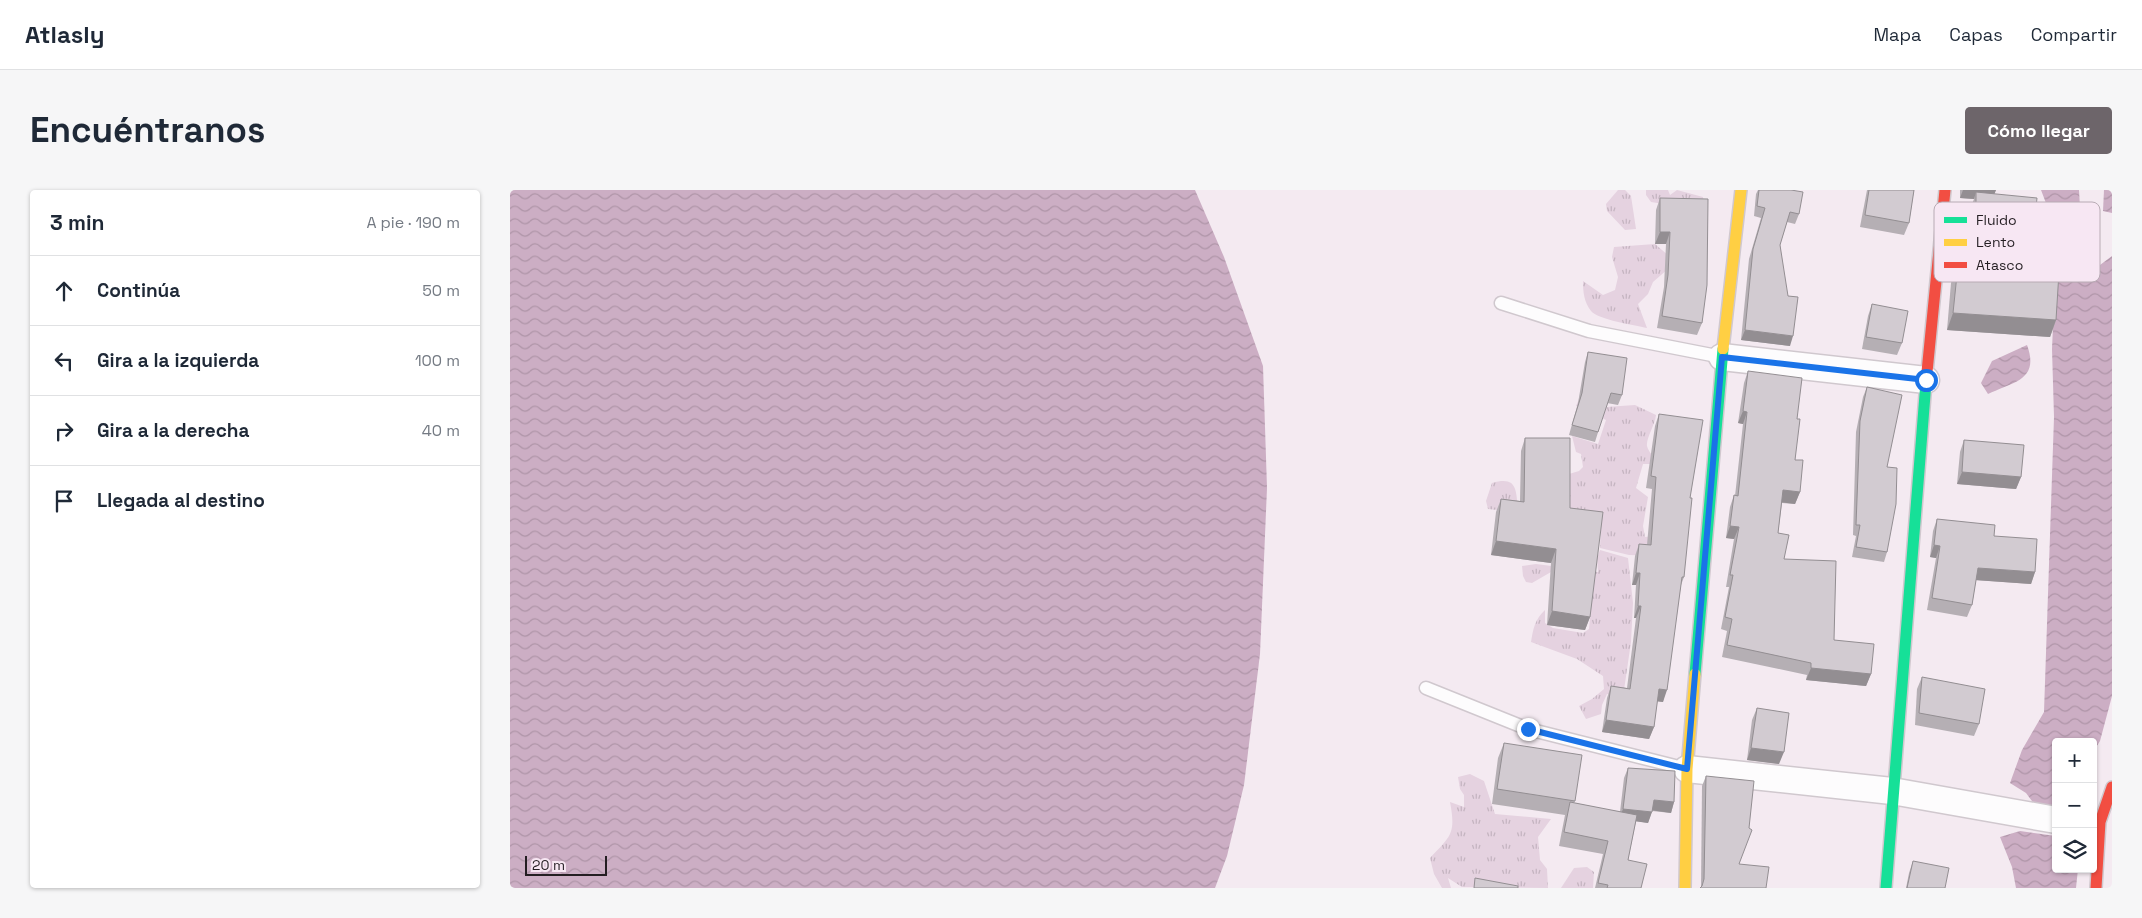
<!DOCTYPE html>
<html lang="es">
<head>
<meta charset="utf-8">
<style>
  :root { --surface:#fff; --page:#f6f6f7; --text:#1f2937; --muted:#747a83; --line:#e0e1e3; --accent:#6d656a }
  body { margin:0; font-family:"Space Grotesk",sans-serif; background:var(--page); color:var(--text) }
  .controls { position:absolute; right:15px; bottom:15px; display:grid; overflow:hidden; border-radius:5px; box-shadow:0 1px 4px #0004 }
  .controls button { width:45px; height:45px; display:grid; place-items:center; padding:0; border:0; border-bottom:1px solid var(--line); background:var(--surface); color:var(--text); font:25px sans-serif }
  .scale { position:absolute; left:15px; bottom:12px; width:82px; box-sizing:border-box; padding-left:5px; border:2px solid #241e22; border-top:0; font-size:14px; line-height:18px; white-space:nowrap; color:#241e22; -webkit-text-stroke:4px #f7e7f3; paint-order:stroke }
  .stop { position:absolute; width:15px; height:15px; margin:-11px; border:4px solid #1a73e8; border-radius:50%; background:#fff }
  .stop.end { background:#1a73e8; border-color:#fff; box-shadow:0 1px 5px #0008 }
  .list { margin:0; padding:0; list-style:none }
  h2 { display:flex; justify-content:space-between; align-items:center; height:65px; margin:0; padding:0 20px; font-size:21px }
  h2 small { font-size:16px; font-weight:400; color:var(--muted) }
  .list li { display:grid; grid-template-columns:32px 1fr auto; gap:15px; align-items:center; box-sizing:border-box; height:70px; padding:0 20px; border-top:1px solid var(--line) }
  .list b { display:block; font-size:19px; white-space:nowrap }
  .list em { font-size:16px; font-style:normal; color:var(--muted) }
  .icon { flex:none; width:28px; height:28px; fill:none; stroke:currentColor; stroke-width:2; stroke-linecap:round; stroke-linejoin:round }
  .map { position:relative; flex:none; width:1602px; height:698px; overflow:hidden; border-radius:5px }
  header { display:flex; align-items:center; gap:30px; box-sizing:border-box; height:70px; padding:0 25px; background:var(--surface); border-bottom:1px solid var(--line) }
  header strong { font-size:24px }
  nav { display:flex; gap:28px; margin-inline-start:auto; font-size:18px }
  .intro { display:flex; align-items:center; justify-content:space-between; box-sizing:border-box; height:120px; padding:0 30px }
  h1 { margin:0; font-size:35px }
  .button { padding:12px 22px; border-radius:5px; background:var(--accent); color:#fff; font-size:18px; font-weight:700 }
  main { display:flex; gap:30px; padding:0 30px }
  aside { flex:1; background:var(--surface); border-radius:5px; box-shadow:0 1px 4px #0004 }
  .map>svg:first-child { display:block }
  .grass { fill:url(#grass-tufts) }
  .water { fill:url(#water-waves) }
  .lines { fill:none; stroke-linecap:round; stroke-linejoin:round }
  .lane-casing { stroke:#d0c8ce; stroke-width:15 }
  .street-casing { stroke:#d0c8ce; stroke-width:29 }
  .fast-casing { stroke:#d0c8ce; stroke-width:14 }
  .slow-casing { stroke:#d0c8ce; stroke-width:14 }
  .jam-casing { stroke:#d0c8ce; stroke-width:14 }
  .lane { stroke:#fdfcfd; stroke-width:12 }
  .street { stroke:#fdfcfd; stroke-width:26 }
  .fast { stroke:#16e098; stroke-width:11 }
  .slow { stroke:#ffcf43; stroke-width:11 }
  .jam { stroke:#f24e42; stroke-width:11 }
  .wall { fill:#b5afb4 }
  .shaded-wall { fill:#938e92 }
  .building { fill:#d2cbd1; stroke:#938e92 }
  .route { stroke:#1a73e8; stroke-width:6 }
  .key { fill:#f7e7f3; stroke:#b8abb4; stroke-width:1 }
  .key-label { font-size:14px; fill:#241e22 }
</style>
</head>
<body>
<header>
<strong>Atlasly</strong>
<nav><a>Mapa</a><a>Capas</a><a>Compartir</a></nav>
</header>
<div class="intro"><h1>Encuéntranos</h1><a class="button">Cómo llegar</a></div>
<main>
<aside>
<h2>3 min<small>A pie · 190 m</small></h2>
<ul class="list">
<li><svg class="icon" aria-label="ahead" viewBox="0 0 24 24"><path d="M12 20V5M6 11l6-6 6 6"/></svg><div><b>Continúa</b></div><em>50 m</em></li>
<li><svg class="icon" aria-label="left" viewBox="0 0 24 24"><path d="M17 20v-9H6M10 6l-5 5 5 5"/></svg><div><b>Gira a la izquierda</b></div><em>100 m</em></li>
<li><svg class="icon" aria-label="right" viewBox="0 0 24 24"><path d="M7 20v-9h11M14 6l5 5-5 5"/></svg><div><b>Gira a la derecha</b></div><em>40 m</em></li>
<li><svg class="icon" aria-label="arrive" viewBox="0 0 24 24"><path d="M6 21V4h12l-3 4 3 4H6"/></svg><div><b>Llegada al destino</b></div></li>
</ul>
</aside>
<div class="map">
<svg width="1602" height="698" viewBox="0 0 1602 698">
  <defs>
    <pattern id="grass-tufts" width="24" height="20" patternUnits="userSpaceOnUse" patternTransform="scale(1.25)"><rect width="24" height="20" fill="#e5d2e0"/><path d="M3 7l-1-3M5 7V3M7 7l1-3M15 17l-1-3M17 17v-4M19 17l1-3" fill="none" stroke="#c4b4c0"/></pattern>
    <pattern id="water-waves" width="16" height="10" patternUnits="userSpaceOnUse" patternTransform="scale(1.25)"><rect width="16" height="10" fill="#ccaec4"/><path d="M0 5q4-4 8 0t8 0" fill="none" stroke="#af95a8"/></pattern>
  </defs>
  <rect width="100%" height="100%" fill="#f4eaf1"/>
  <g class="grass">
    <path d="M1108,0H1115L1121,6L1126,39L1115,40L1097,21L1096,14Z"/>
    <path d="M1136,0H1158L1160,5L1167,0L1193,7L1194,17L1179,18L1141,12L1136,5Z"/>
    <path d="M1145,54L1166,72L1143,92L1138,104L1128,114L1137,138C1124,135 1089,130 1081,121C1074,112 1073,102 1073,91L1093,105L1105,100L1108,87L1102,67L1104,57Z"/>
    <path d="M1069,209L1096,217L1125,215L1146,225C1145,235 1136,248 1137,256C1139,264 1145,265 1144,274H1133L1126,298L1138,307L1133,336L1135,347L1143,346L1150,366L1119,365L1090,358L1091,332L978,319L976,311L982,293C1007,286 1006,299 1008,320L1059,284L1069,281L1073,277L1071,264L1066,262L1062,246L1088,254L1096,230L1066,216Z"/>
    <path d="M1090,360L1118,368L1123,413L1121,452L1113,507L1097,504L1092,515L1091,524L1076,529L1069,516L1082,509L1094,499L1093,486L1067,469L1021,452C1023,439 1025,429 1035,420V433L1043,438L1073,443L1079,439L1080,428L1077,419L1041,382L1022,393L1016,392L1013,386L1012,376L1026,374L1088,382L1087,368Z"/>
    <path d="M960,584L974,591L985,624L1041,629L1028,647L1030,670L1037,679L1038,698L952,697L938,688L941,698H932L924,684L920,668C941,646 946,644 940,612L954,617V605L950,599L948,587Z"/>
    <path d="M1077,677L1084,682L1083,698H1051L1064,678Z"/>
  </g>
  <g class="water">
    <path d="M0,0H685L714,67L753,176L757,298L750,464L734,595L717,666L705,698H0Z"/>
    <path d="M1531,0H1569L1574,87L1602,66V506L1590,551L1583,562V552H1546V609L1540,618L1525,615L1516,603L1500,593L1512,560L1534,522L1544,227L1542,159L1545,91L1542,29Z"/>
    <path d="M1594,0H1602V23L1593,21Z"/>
    <path d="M1517,155C1530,190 1503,192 1478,204L1471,193L1482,171Z"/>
    <path d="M1510,641L1546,646V679H1568L1566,698H1506L1502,677L1490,647Z"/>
  </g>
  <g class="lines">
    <defs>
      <g id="lane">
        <path d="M991,113L1079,141L1212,167"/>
        <path d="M916,498L1018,539L1177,579"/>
      </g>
      <g id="street">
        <path d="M1212,167L1416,190"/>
        <path d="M1177,579L1382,601L1546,630"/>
      </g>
      <g id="fast">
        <path d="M1185,484L1213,159"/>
        <path d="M1376,698L1416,192"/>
      </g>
      <g id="slow">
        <path d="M1213,159L1231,0"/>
        <path d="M1175,698L1177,579L1185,484"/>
      </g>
      <g id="jam">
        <path d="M1416,192L1435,0"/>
        <path d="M1586,698L1590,632L1602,597"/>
      </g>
    </defs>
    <use href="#lane" class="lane-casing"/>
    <use href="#street" class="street-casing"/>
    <use href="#fast" class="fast-casing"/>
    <use href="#slow" class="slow-casing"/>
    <use href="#jam" class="jam-casing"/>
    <use href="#lane" class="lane"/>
    <use href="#street" class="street"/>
    <use href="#fast" class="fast"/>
    <use href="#slow" class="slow"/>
    <use href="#jam" class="jam"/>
  </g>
  <g class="wall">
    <path d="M1248,0H1281L1289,24L1285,34L1277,32L1270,55L1280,156L1231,150L1239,69L1251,28L1244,26L1246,4Z"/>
    <path d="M1357,0H1404L1399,33L1394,45L1350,37Z"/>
    <path d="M1450,0H1486L1484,4L1520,49L1485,48L1461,45L1462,14L1464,9L1450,8Z"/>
    <path d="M1150,8L1192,133L1187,145L1147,138L1154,97L1156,54H1145L1146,20Z"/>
    <path d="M1448,75L1546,130L1540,147L1437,140L1441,93Z"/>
    <path d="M1362,114L1392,153L1387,165L1352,159L1358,126Z"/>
    <path d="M1078,162L1112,205L1108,215L1097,213L1085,252L1059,245L1068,213L1075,172Z"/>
    <path d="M1238,181L1287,229L1285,270L1290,302L1285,314L1272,313L1268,343L1274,369L1324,450L1361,484L1356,496L1296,490L1297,485L1212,467L1217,441L1211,439L1219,397H1216L1224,349L1216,348L1220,317L1224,305L1225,306L1233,234L1228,233L1234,193Z"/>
    <path d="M1357,197L1377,277V362L1374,372L1342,367L1346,346L1343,345L1346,242L1353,207Z"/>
    <path d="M1149,224L1180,308L1174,387L1171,395L1153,512L1147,511L1144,537L1139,549L1092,542L1097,508L1101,496L1117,498L1126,428H1124L1126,395H1122L1125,366L1129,354L1137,355L1142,299L1136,298L1145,236Z"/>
    <path d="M1015,248L1060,318L1080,427L1075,440L1037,435L1041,373L981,365L986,322L991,309L1010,311L1011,261Z"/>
    <path d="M1454,250L1511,287L1506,299L1447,294L1450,262Z"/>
    <path d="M1427,329L1484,346L1525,382L1521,394L1466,390L1462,415L1457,427L1417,420L1426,368L1420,367L1423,341Z"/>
    <path d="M1412,487L1469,534L1464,546L1405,535L1407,499Z"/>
    <path d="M1247,518L1269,574L1237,570L1242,530Z"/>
    <path d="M994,553L1065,611L1064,613L1110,622L1114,588L1118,578L1164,612L1161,623L1142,621L1138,633L1126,631L1118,670L1131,698H1085L1093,664L1049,656L1055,625L982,614L988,568Z"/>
    <path d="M1196,586L1229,674L1191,698L1192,596Z"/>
    <path d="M1403,671L1435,698H1396L1399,683Z"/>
  </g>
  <g class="shaded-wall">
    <path d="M1453,0H1486L1482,10L1466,2L1464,9L1450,8Z"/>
    <path d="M1466,33L1524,37L1520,49L1485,48L1461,45Z"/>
    <path d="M1150,42H1160L1156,54H1145Z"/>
    <path d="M1443,123L1546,130L1540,147L1437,140Z"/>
    <path d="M1235,140L1283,146L1280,156L1231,150Z"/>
    <path d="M1233,221L1237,222L1233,234L1228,233Z"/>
    <path d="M1452,282L1511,287L1506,299L1447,294Z"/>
    <path d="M1273,300L1290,302L1285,314L1269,312Z"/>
    <path d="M1220,336L1229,337L1224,349L1216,348Z"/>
    <path d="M986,351L1046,359L1041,373L981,365Z"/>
    <path d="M1424,355L1430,356L1426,368L1420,367Z"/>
    <path d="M1468,378L1525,382L1521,394L1464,390Z"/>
    <path d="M1126,383H1130L1126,395H1122Z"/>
    <path d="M1128,416H1131L1126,428H1124Z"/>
    <path d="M1042,421L1080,427L1075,440L1037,435Z"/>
    <path d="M1301,478L1361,484L1356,496L1296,490Z"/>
    <path d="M1149,499L1157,500L1153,512L1144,511Z"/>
    <path d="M1096,530L1144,537L1139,549L1092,542Z"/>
    <path d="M1241,558L1274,562L1269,574L1237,570Z"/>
    <path d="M1144,610L1164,612L1161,623L1140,620Z"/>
    <path d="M1113,619L1142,622L1138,633L1109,629Z"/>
  </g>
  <g class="building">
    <path d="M1249,0H1281L1293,2L1289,24L1280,22L1270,55L1278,106L1288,107L1283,146L1235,140L1243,59L1255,18L1247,16Z"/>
    <path d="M1359,0H1404L1399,33L1355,25Z"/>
    <path d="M1466,2L1527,8L1524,37L1489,36L1466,33Z"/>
    <path d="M1150,8L1198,9L1197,95L1192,133L1152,126L1158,85L1160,42H1150Z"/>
    <path d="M1448,75L1549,82L1546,130L1443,123Z"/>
    <path d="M1362,114L1398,121L1392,153L1356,147Z"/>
    <path d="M1078,162L1117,168L1112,205L1101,203L1088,242L1062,235L1072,203Z"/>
    <path d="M1238,181L1292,188L1287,229H1290L1285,270H1293L1290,302L1273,300L1268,343L1279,345L1274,369L1326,371L1324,450L1364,454L1361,484L1301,478V473L1217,455L1222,429L1215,427L1223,385H1220L1229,337L1220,336L1224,305L1228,306L1237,222L1233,221Z"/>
    <path d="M1357,197L1392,205L1377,277L1387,278L1386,314L1377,362L1346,357L1350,335H1346L1350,231Z"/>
    <path d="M1149,224L1193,230L1180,308H1182L1174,387H1172L1157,500L1149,499L1144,537L1096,530L1101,496L1120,499L1131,416H1128L1130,383H1126L1129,354L1141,355L1146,287L1141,286Z"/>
    <path d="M1015,248H1060V318L1093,322L1080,427L1042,421L1046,359L986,351L991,309L1014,312Z"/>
    <path d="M1454,250L1514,255L1511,287L1452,282Z"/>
    <path d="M1427,329L1485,335L1484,346L1527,349L1525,382L1468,378L1462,415L1422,408L1430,356L1424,355Z"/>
    <path d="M1412,487L1475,499L1469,534L1409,523Z"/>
    <path d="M1247,518L1279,523L1274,562L1241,558Z"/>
    <path d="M994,553L1072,565L1065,611L987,599Z"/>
    <path d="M1118,578L1165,581L1164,612L1144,610L1142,622L1113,619Z"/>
    <path d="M1196,586L1244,591L1239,638L1242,640L1229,674L1259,677L1256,698H1190L1192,696L1194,689Z"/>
    <path d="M1060,612L1127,625L1118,670L1137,674L1131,698H1097L1098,695L1088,693L1098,651L1054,642Z"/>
    <path d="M1403,671L1439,678L1435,698H1397Z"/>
    <path d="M965,688L1008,696V698H964Z"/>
  </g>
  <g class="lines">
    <path class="route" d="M1018,539L1177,579L1212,167L1416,190"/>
  </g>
  <rect x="1424" y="12" width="166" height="80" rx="8" class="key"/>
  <rect x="1434" y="27" width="23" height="6" fill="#16e098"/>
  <rect x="1434" y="49" width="23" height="7" fill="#ffcf43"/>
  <rect x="1434" y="72" width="23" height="6" fill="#f24e42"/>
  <g class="key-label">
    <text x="1466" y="35">Fluido</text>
    <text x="1466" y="57">Lento</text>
    <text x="1466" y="80">Atasco</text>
  </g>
</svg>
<div class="controls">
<button>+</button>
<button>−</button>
<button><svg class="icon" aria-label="layers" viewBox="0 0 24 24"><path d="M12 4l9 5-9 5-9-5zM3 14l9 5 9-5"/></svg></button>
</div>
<div class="scale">20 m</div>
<div class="stop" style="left:1416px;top:190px"></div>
<div class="stop end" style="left:1018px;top:539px"></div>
</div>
</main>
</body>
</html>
